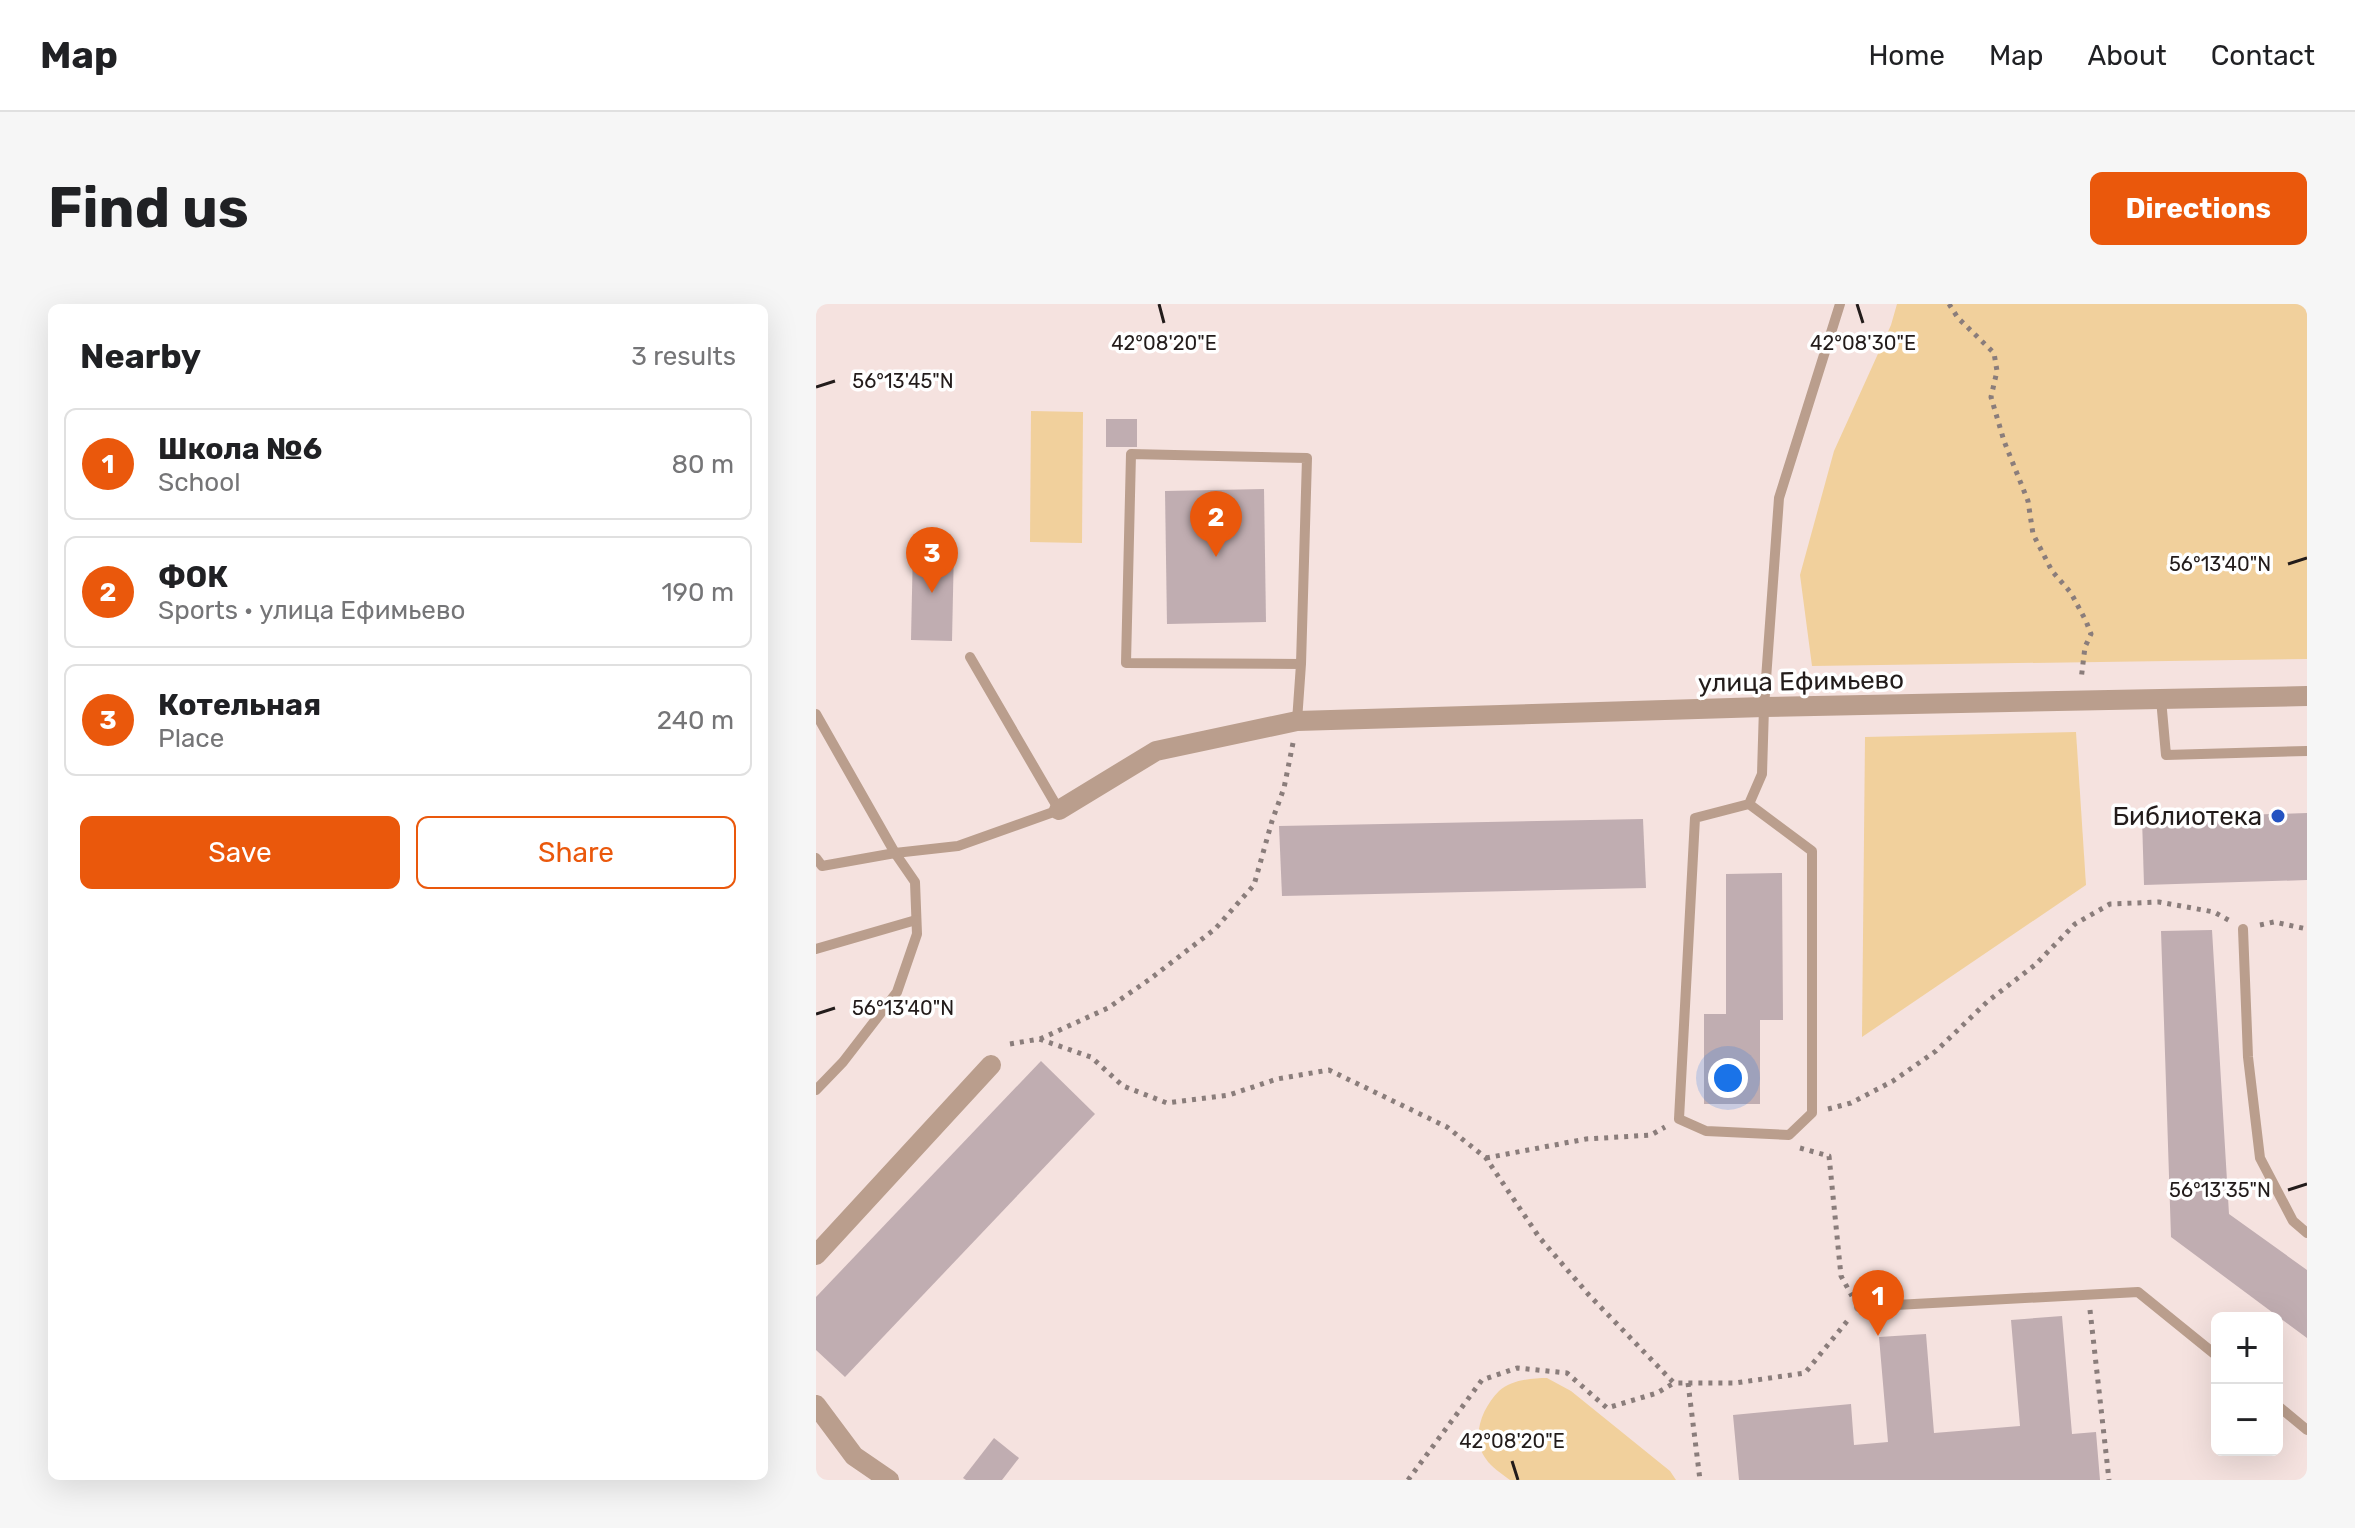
<!DOCTYPE html>
<html lang="en">
<head>
<meta charset="utf-8">
<style>
  :root { --surface:#fff; --page:#f6f6f6; --text:#202124; --muted:#757577; --line:#e0e0e0; --accent:#ea580c }
  body { margin:0; font-family:Rubik,sans-serif; background:var(--page); color:var(--text) }
  .controls { position:absolute; right:24px; bottom:24px; display:grid; overflow:hidden; border-radius:12px; box-shadow:0 8px 32px #0002 }
  .controls button { width:72px; height:72px; display:grid; place-items:center; padding:0; border:0; border-bottom:2px solid var(--line); background:var(--surface); color:var(--text); font:40px sans-serif }
  .you { position:absolute; left:912px; top:774px; width:28px; height:28px; margin:-20px; border:6px solid #fff; border-radius:50%; background:#1a73e8; box-shadow:0 0 0 12px #1a73e833 }
  .badge { display:grid; place-items:center; width:52px; height:52px; border-radius:50%; background:var(--accent); color:#fff; font-size:26px; font-weight:700 }
  .pin { position:absolute; translate:-50% -66px; filter:drop-shadow(0 2px 4px #0008) }
  .pin::after { content:''; position:absolute; top:42px; width:28px; height:24px; background:inherit; clip-path:polygon(0 0,100% 0,50% 100%) }
  .list { margin:0; padding:0; list-style:none }
  h2 { display:flex; justify-content:space-between; align-items:center; height:104px; margin:0; padding:0 32px; font-size:34px }
  h2 small { font-size:26px; font-weight:400; color:var(--muted) }
  .list li { display:grid; grid-template-columns:52px 1fr auto; gap:24px; align-items:center; box-sizing:border-box; height:112px; margin:0 16px 16px; padding:0 16px; border:2px solid var(--line); border-radius:12px }
  .list b { display:block; font-size:30px; white-space:nowrap }
  .list p { margin:0; font-size:26px; white-space:nowrap; color:var(--muted) }
  .list em { font-size:26px; font-style:normal; color:var(--muted) }
  .actions { display:flex; gap:16px; padding:24px 32px }
  .actions a { flex:1; padding:18px 0; border:2px solid var(--accent); border-radius:12px; text-align:center; font-size:28px; color:var(--accent) }
  .actions .main { background:var(--accent); color:#fff }
  .map { position:relative; flex:none; width:1491px; height:1176px; overflow:hidden; border-radius:12px }
  header { display:flex; align-items:center; gap:48px; box-sizing:border-box; height:112px; padding:0 40px; background:var(--surface); border-bottom:2px solid var(--line) }
  header strong { font-size:38px }
  nav { display:flex; gap:44px; margin-inline-start:auto; font-size:28px }
  .intro { display:flex; align-items:center; justify-content:space-between; box-sizing:border-box; height:192px; padding:0 48px }
  h1 { margin:0; font-size:56px }
  .button { padding:20px 36px; border-radius:12px; background:var(--accent); color:#fff; font-size:28px; font-weight:700 }
  main { display:flex; gap:48px; padding:0 48px }
  aside { flex:1; background:var(--surface); border-radius:12px; box-shadow:0 8px 32px #0002 }
  .map>svg:first-child { display:block }
  .green { fill:#f1d09c }
  .building { fill:#c0adb1 }
  .lines { fill:none; stroke-linecap:round; stroke-linejoin:round }
  .path { stroke:#8a7d7b; stroke-width:5; stroke-dasharray:4 6; stroke-linecap:butt }
  .service { stroke:#ba9e8d; stroke-width:10 }
  .minor { stroke:#ba9e8d; stroke-width:20 }
  .ticks { fill:none; stroke:#231c1b; stroke-width:3 }
  .poi-dot { fill:#2453c1; stroke:#fff; stroke-width:3 }
  .labels { text-anchor:middle; stroke-width:7; stroke-linejoin:round; paint-order:stroke }
  .street-label { font-size:26px; fill:#231c1b; stroke:#fff }
  .poi-label { font-size:26px; fill:#231c1b; stroke:#fff; text-anchor:end }
  .ticks-label { font-size:20px; text-anchor:middle; fill:#231c1b; stroke:#fff; stroke-width:7; stroke-linejoin:round; paint-order:stroke }
</style>
</head>
<body>
<header>
<strong>Map</strong>
<nav><a>Home</a><a>Map</a><a>About</a><a>Contact</a></nav>
</header>
<div class="intro"><h1>Find us</h1><a class="button">Directions</a></div>
<main>
<aside>
<h2>Nearby<small>3 results</small></h2>
<ul class="list">
<li><span class="badge">1</span><div><b>Школа №6</b><p>School</p></div><em>80 m</em></li>
<li><span class="badge">2</span><div><b>ФОК</b><p>Sports · улица Ефимьево</p></div><em>190 m</em></li>
<li><span class="badge">3</span><div><b>Котельная</b><p>Place</p></div><em>240 m</em></li>
</ul>
<div class="actions"><a class="main">Save</a><a>Share</a></div>
</aside>
<div class="map">
<svg width="1491" height="1176" viewBox="0 0 1491 1176">
  <rect width="100%" height="100%" fill="#f5e2df"/>
  <g class="green">
    <path d="M1081,0H1491V355L996,362L984,271L1018,147L1075,21Z"/>
    <path d="M215,107L267,108L266,239L214,238Z"/>
    <path d="M1260,428L1270,581L1046,733L1049,433Z"/>
    <path d="M731,1074L755,1087L854,1167L860,1176H694C686,1170 675,1163 670,1155C654,1134 666,1104 683,1087C695,1076 716,1074 731,1074Z"/>
  </g>
  <g class="building">
    <rect x="290" y="115" width="31" height="28"/>
    <path d="M448,185L450,318L351,320L349,187Z"/>
    <path d="M97,241L138,242L136,337L95,336Z"/>
    <path d="M1491,509V576L1328,581L1326,514Z"/>
    <path d="M827,515L830,584L466,592L463,522Z"/>
    <path d="M966,569L967,716H944V800H888V710H910V570Z"/>
    <path d="M1396,626L1413,910L1491,966V1034L1355,933L1345,627Z"/>
    <path d="M225,757L279,810L29,1073L0,1046V993Z"/>
    <path d="M1246,1012L1256,1130L1280,1128L1284,1176H923L917,1111L1035,1100L1038,1141L1072,1138L1063,1033L1110,1030L1118,1129L1204,1122L1195,1016Z"/>
    <path d="M178,1134L203,1154L186,1176H150L147,1174Z"/>
  </g>
  <g class="lines">
    <g class="path">
      <path d="M1133,0L1142,14L1178,49L1181,67L1175,93L1188,137L1212,197L1217,230L1236,267L1255,289L1270,317L1275,330L1269,343L1265,376"/>
      <path d="M1444,621L1458,618L1491,625"/>
      <path d="M224,735L292,704L334,675L399,625L438,581L456,517L468,484L477,439"/>
      <path d="M194,740L223,735L275,753L307,782L351,799L413,791L461,775L513,766L631,823L670,854L723,933L773,991L858,1079H919L989,1069L1032,1016"/>
      <path d="M1012,805L1035,799L1077,777L1120,747L1172,697L1219,661L1259,620L1294,600L1343,598L1398,608L1416,618"/>
      <path d="M984,844L1013,852L1025,972L1036,992"/>
      <path d="M670,854L770,835L835,831L849,823"/>
      <path d="M1274,1006L1293,1176"/>
      <path d="M872,1079L884,1176"/>
      <path d="M592,1176L666,1076L701,1064L751,1069L791,1104L841,1089L858,1079"/>
    </g>
    <g class="service">
      <path d="M1345,395L1350,451L1491,447"/>
      <path d="M0,410L79,549L142,542L243,506L154,353"/>
      <path d="M481,417L485,360L310,359L315,150L491,154L485,360"/>
      <path d="M933,500L996,547V809L973,831L890,827L863,815L879,514L933,500L946,470L948,403L963,194L1024,0"/>
      <path d="M0,554L6,562L79,549L99,578L101,630L81,688L27,758L0,786"/>
      <path d="M1427,625L1432,753L1444,854L1477,917L1491,929"/>
      <path d="M0,645L100,616"/>
      <path d="M1043,1003L1322,988L1401,1052"/>
      <path d="M1461,1101L1491,1126"/>
    </g>
    <g class="minor">
      <path d="M243,506L340,447L481,417L948,403L1491,392"/>
      <path d="M0,951L175,761"/>
      <path d="M0,1101L38,1152L73,1176"/>
    </g>
  </g>
  <path class="ticks" d="M343,0L348,19M1041,0L1047,19M0,83L19,77M1472,260L1491,254M0,710L19,704M1472,886L1491,880M696,1157L702,1176"/>
  <circle class="poi-dot" cx="1462" cy="512" r="8"/>
  <g class="labels">
    <g class="street-label">
      <text transform="translate(985 377) rotate(-1)" y="9">улица Ефимьево</text>
    </g>
    <g class="poi-label">
      <text x="1446" y="521">Библиотека</text>
    </g>
  </g>
  <g class="ticks-label">
    <text x="348" y="46">42°08'20"E</text>
    <text x="1047" y="46">42°08'30"E</text>
    <text x="87" y="84">56°13'45"N</text>
    <text x="1404" y="267">56°13'40"N</text>
    <text x="87" y="711">56°13'40"N</text>
    <text x="1404" y="893">56°13'35"N</text>
    <text x="696" y="1144">42°08'20"E</text>
  </g>
</svg>
<div class="controls">
<button>+</button>
<button>−</button>
</div>
<div class="you"></div>
<div class="pin badge" style="left:1062px;top:1032px">1</div>
<div class="pin badge" style="left:400px;top:253px">2</div>
<div class="pin badge" style="left:116px;top:289px">3</div>
</div>
</main>
</body>
</html>
